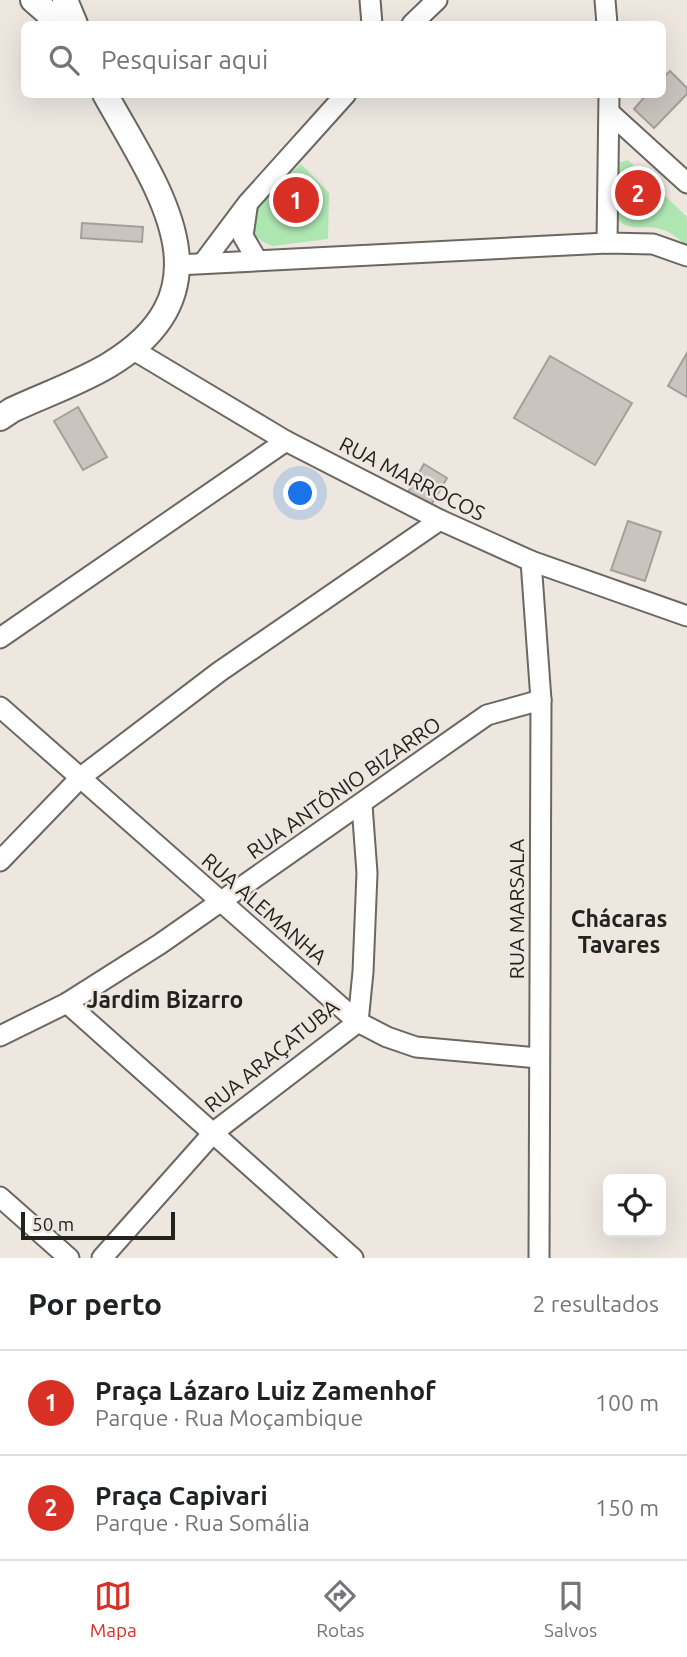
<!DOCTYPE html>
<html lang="pt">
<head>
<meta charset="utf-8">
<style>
  :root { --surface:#fff; --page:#f2f2f2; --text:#202124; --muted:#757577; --line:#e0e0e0; --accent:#d93025 }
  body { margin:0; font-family:Ubuntu,sans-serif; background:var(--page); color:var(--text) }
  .controls { position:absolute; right:21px; bottom:21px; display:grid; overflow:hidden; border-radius:10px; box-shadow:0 7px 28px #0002 }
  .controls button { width:63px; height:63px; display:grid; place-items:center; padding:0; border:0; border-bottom:2px solid var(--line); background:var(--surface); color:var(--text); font:35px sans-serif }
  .scale { position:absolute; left:21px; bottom:18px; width:154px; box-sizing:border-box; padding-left:7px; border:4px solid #24221f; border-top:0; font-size:19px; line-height:24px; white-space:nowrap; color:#24221f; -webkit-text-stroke:5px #ede7e0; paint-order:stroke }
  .you { position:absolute; left:301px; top:494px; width:24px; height:24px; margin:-18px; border:5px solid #fff; border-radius:50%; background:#1a73e8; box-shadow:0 0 0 10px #1a73e833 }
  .badge { display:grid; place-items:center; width:46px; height:46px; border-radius:50%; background:var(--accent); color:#fff; font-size:23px; font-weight:700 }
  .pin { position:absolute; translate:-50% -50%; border:4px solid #fff; box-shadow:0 2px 7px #0006 }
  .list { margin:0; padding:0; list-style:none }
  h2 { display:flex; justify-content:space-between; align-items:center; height:91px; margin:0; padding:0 28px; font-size:30px }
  h2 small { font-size:23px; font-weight:400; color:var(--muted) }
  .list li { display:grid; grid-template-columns:46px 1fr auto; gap:21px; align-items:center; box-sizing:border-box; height:105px; padding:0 28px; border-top:2px solid var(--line) }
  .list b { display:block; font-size:26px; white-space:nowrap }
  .list p { margin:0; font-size:23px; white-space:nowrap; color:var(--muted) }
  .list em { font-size:23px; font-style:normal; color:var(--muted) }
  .icon { flex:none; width:38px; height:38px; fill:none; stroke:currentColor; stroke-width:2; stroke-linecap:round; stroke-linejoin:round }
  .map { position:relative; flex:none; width:687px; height:1258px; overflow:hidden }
  .search { position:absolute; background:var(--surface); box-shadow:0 7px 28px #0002; left:21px; right:21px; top:21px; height:77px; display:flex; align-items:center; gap:18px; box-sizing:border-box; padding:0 24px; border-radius:10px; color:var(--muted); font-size:26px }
  .sheet { height:301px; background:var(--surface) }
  nav { display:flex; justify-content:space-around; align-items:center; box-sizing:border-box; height:98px; border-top:2px solid var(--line); background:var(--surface); font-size:19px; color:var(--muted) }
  nav a { display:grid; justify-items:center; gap:4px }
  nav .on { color:var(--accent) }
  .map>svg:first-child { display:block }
  .green { fill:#aee6b2 }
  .building { fill:#cbc3be; stroke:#a79e9a; stroke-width:2 }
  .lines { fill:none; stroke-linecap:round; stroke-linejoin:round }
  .minor-casing { stroke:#6c6760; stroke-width:23 }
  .tertiary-casing { stroke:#6c6760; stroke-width:28 }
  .minor { stroke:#fff; stroke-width:19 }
  .tertiary { stroke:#fff; stroke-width:24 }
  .labels { text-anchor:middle; stroke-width:5; stroke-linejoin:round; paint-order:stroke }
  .street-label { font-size:21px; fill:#24221f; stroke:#ede7e0 }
  .neighbourhood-label { font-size:23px; font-weight:bold; fill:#24221f; stroke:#ede7e0 }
</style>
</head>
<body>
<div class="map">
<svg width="687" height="1258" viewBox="0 0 687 1258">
  <rect width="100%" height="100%" fill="#ede7e0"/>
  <g class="green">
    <path d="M628,160L687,217V246C680,240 673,233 663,230C647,223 626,234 616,217L617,163Z"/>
    <path d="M301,164L329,193L328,239L273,246C257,242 247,229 254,212C258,201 291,173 301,164Z"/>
  </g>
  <g class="building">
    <path d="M670,71L687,88V94L654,128L634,109L647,94H662V79Z"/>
    <path d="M82,223L143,227L142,242L81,238Z"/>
    <path d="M687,353V397L668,386Z"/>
    <path d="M550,356L632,403L595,465L514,418Z"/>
    <path d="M78,407L107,457L83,470L54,421Z"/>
    <path d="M424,464L447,478L430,507L407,494Z"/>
    <path d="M628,521L661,532L645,581L611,570Z"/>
  </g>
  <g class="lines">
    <defs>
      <g id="minor">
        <path d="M370,0L372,24"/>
        <path d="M605,0L607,24"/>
        <path d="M412,24L437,0"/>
        <path d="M610,113L687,183"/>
        <path d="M247,208L243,236L257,260"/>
        <path d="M607,243L609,94"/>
        <path d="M203,263L248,203L346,94"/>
        <path d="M177,265L607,243L653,244L687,256"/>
        <path d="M132,349L286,441L440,520L531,561L687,616"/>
        <path d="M531,561L541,700L539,1258"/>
        <path d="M0,638L286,441"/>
        <path d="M0,707L358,1022L387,1037L416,1047L538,1058"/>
        <path d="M0,861L81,777L219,672L440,520"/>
        <path d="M67,1003L353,1258"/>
        <path d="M0,1036L67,1003L160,944L487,715L541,700"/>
        <path d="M0,1197L69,1258"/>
        <path d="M102,1258L214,1132L358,1022L363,972L367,873L362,805"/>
      </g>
      <g id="tertiary">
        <path d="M33,0L49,14L56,24"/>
        <path d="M65,0L75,24"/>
        <path d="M0,418L12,410C44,395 79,383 109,365C235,289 157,188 105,94"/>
      </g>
    </defs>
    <use href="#minor" class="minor-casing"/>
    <use href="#tertiary" class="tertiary-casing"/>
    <use href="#minor" class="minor"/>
    <use href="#tertiary" class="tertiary"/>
  </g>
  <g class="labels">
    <g class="street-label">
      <text transform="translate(412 479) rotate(27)" y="7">RUA MARROCOS</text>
      <text transform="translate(344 788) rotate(-35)" y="7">RUA ANTÔNIO BIZARRO</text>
      <text transform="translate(264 909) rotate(41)" y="7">RUA ALEMANHA</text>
      <text transform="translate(517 909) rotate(-90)" y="7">RUA MARSALA</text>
      <text transform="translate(272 1056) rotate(-39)" y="7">RUA ARAÇATUBA</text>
    </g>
    <g class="neighbourhood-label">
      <text x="619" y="927">Chácaras<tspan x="619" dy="26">Tavares</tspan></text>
      <text x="165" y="1008">Jardim Bizarro</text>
    </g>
  </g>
</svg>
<div class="controls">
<button><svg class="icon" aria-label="locate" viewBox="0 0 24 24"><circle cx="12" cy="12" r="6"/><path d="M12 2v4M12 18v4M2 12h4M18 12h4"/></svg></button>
</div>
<div class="scale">50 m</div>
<div class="you"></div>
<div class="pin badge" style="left:296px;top:200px">1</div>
<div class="pin badge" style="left:638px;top:193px">2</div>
<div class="search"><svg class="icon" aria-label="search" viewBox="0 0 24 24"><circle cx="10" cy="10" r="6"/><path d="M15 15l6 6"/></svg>Pesquisar aqui</div>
</div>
<section class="sheet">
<h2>Por perto<small>2 resultados</small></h2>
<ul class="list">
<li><span class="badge">1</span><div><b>Praça Lázaro Luiz Zamenhof</b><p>Parque · Rua Moçambique</p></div><em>100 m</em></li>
<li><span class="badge">2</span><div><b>Praça Capivari</b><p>Parque · Rua Somália</p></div><em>150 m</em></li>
</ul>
</section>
<nav>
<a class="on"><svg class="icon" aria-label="map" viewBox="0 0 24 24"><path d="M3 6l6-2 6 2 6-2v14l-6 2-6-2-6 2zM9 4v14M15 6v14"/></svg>Mapa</a>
<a><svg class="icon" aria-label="directions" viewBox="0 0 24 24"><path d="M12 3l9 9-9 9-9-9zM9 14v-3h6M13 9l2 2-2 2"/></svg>Rotas</a>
<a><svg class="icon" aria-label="saved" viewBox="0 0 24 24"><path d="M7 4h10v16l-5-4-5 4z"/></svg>Salvos</a>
</nav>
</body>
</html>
